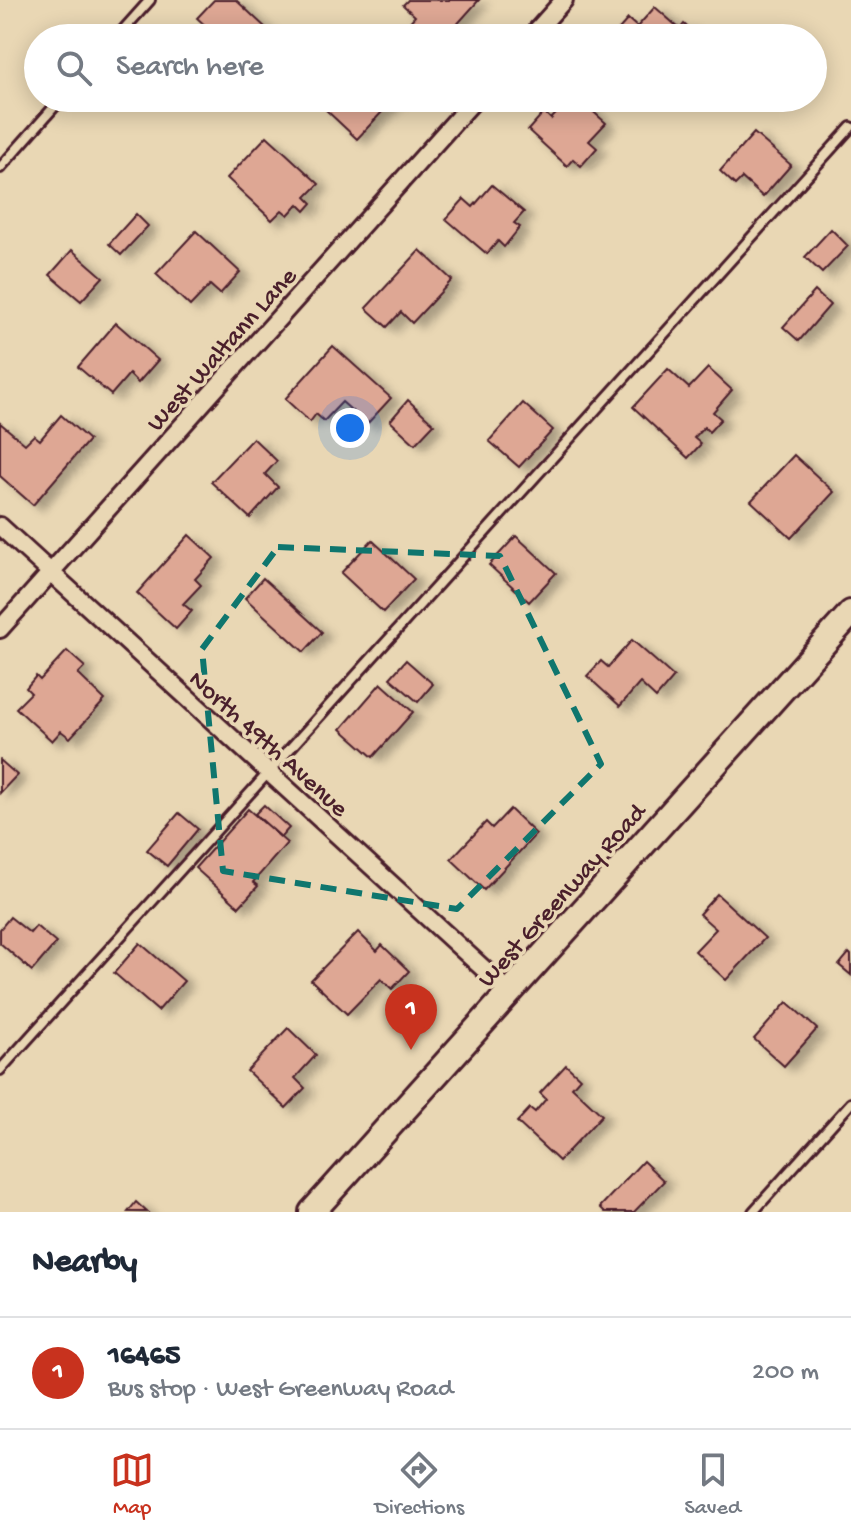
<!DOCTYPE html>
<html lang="en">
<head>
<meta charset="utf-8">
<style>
  :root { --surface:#fff; --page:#f2f2f3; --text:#1f2937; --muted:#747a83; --line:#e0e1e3; --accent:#c8321e }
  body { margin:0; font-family:"Gochi Hand",sans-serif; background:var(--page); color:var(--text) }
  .you { position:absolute; left:350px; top:428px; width:28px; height:28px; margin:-20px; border:6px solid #fff; border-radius:50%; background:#1a73e8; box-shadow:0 0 0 12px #1a73e833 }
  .badge { display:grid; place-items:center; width:52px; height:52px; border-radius:50%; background:var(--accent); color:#fff; font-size:26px; font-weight:700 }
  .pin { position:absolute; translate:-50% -66px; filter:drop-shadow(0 2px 4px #0008) }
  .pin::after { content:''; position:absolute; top:42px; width:28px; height:24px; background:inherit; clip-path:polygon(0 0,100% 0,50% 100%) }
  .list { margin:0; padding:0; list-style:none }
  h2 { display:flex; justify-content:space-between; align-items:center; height:104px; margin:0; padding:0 32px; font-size:34px }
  h2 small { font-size:26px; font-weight:400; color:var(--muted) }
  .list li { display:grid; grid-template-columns:52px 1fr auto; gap:24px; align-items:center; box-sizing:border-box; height:112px; padding:0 32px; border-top:2px solid var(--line) }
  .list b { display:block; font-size:30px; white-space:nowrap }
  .list p { margin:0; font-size:26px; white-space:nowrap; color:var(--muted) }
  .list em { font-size:26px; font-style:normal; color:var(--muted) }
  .icon { flex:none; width:44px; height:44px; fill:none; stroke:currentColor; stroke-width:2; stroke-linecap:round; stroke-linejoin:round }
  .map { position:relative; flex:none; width:851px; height:1212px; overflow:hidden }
  .search { position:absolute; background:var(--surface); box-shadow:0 4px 20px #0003; left:24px; right:24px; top:24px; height:88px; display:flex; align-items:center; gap:20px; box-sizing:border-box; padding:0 28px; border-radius:44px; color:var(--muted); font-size:30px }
  .sheet { height:216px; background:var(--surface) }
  nav { display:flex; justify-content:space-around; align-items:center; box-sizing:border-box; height:112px; border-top:2px solid var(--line); background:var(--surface); font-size:22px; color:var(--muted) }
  nav a { display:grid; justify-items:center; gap:4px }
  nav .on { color:var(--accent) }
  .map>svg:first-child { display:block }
  .building { fill:#dea794; stroke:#4a1f2b; stroke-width:2; filter:url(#shadow) }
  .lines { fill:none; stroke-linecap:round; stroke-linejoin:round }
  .service-casing { stroke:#4a1f2b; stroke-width:14 }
  .minor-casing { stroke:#4a1f2b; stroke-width:22 }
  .secondary-casing { stroke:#4a1f2b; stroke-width:30 }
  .service { stroke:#e9d7b4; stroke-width:8 }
  .minor { stroke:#e9d7b4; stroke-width:16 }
  .secondary { stroke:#e9d7b4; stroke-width:24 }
  .marked { fill:none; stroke:#0f766e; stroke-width:6; stroke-dasharray:16 10; stroke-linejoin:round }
  .labels { text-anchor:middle; stroke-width:7; stroke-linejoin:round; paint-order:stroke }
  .street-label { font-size:26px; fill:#4a1f2b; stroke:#e9d7b4 }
</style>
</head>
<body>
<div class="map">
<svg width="851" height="1212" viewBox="0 0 851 1212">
  <defs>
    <filter id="shadow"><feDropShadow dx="9" dy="5" stdDeviation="4" flood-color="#0004"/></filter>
  </defs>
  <rect width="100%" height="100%" fill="#e9d7b4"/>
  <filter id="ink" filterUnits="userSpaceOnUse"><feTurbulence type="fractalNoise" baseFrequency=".0125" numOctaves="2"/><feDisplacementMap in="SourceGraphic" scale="16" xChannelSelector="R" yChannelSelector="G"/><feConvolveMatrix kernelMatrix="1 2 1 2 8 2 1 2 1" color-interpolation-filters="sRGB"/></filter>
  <g filter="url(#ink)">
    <g class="building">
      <path d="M214,0H236L266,28L257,38H219L197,18Z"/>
      <path d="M408,0H479L445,38H404L399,34L415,16L403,5Z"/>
      <path d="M655,7L680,29L684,24L699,38H611L628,19L637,27Z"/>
      <path d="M337,98H395L357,139L326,110Z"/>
      <path d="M571,98H578L606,123L589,141L597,148L581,166L573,159L567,166L528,130L544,112L551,119Z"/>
      <path d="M754,133L791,165L763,197L742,178L735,185L720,171Z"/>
      <path d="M267,136L319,184L306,197L312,203L305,211L298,204L288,215L282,210L272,220L227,178Z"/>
      <path d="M492,185L524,212L514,223L520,227L504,247L498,241L487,254L446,219L464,199L473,207Z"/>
      <path d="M136,214L148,226L121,255L109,244Z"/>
      <path d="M831,229L848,246L822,273L805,257Z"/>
      <path d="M196,231L240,272L220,294L210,285L190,306L156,274Z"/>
      <path d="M72,250L103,277L81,301L50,275Z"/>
      <path d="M420,250L452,280L412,323L401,312L387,327L366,308Z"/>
      <path d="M815,291L830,305L799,341L783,327Z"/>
      <path d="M116,323L158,360L138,383L129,374L111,395L78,367Z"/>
      <path d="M333,346L391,398L367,424L342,402L324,421L316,414L310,422L285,399Z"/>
      <path d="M708,368L732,390L713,412L721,419L709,432L704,427L694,438L701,444L688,458L633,407L668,369L689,388Z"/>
      <path d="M408,400L434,424L415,444L390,421Z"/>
      <path d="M523,403L553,430L519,467L489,441Z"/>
      <path d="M61,415L89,440L33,505L0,476V423L25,444L34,435L40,440Z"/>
      <path d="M253,438L277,461L265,474L278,487L250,518L211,482Z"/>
      <path d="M794,455L834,492L791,538L751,501Z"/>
      <path d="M189,535L214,558L195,579L201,585L183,604L192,611L176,629L137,593Z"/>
      <path d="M516,536L556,573L529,602L489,565Z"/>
      <path d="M372,540L414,579L383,612L341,573Z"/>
      <path d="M263,578L322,632L304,652L245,598Z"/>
      <path d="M632,640L674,677L656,698L640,683L620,706L587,676L601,661L608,667Z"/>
      <path d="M67,651L85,667L78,674L105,700L70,738L61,731L52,741L16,708L31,693L26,688L36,676L40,680Z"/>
      <path d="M406,660L433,684L418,702L390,678Z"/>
      <path d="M381,683L413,712L373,757L341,729Z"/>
      <path d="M0,760L17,775L0,793Z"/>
      <path d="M264,805L289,828L281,837L255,814Z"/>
      <path d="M248,809L287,843L253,882L258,886L239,907L195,868Z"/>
      <path d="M510,809L536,834L484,890L451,859L486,822L492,828Z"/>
      <path d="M179,813L198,829L167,866L147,850Z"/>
      <path d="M717,894L765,938L726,980L695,951L716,929L699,914Z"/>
      <path d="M10,917L30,933L36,926L56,943L32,971L0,943V929Z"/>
      <path d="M358,932L377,951L382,945L409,971L392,989L381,979L347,1014L311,980Z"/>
      <path d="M140,943L184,981L158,1011L114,973Z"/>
      <path d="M849,953L851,955V975L839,965Z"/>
      <path d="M787,1002L817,1029L784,1066L754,1039Z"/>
      <path d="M288,1028L316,1055L295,1078L305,1088L286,1108L247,1071Z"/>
      <path d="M566,1065L580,1078L572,1087L602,1115L559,1161L517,1122L530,1108L535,1112L546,1099L540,1093Z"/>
      <path d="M643,1161L664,1181L634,1212H605L600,1207Z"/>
      <path d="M136,1202L147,1212H128Z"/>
    </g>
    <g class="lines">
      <defs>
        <g id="service">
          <path d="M116,38L150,0"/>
          <path d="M0,168L62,98"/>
          <path d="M0,1070L851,127"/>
          <path d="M753,1212L851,1103"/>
        </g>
        <g id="minor">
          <path d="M530,38L564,0"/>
          <path d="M0,526L509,992"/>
          <path d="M0,629L476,98"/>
        </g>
        <path id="secondary" d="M312,1212L851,613"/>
      </defs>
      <use href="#service" class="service-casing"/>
      <use href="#minor" class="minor-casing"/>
      <use href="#secondary" class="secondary-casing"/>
      <use href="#service" class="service"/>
      <use href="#minor" class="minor"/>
      <use href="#secondary" class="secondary"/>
    </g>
  </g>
  <path class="marked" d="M278,547L500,556L601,764L457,909L223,871L202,649Z"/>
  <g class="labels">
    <g class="street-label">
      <text transform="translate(220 348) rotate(-48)" y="9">West Waltann Lane</text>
      <text transform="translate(270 742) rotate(42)" y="9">North 49th Avenue</text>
      <text transform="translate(560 894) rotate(-48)" y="9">West Greenway Road</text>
    </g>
  </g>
</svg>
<div class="you"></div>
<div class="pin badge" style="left:411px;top:1050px">1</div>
<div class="search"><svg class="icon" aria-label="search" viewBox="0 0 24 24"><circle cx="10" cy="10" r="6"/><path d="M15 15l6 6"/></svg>Search here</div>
</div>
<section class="sheet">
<h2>Nearby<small></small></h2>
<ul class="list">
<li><span class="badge">1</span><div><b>16465</b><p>Bus stop · West Greenway Road</p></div><em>200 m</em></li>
</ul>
</section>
<nav>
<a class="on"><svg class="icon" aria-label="map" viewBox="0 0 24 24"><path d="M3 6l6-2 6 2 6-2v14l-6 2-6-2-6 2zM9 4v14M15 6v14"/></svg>Map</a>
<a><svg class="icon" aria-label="directions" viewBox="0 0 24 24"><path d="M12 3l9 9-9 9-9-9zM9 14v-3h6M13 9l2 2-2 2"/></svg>Directions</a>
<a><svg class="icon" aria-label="saved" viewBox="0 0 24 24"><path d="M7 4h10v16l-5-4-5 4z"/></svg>Saved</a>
</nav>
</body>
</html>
